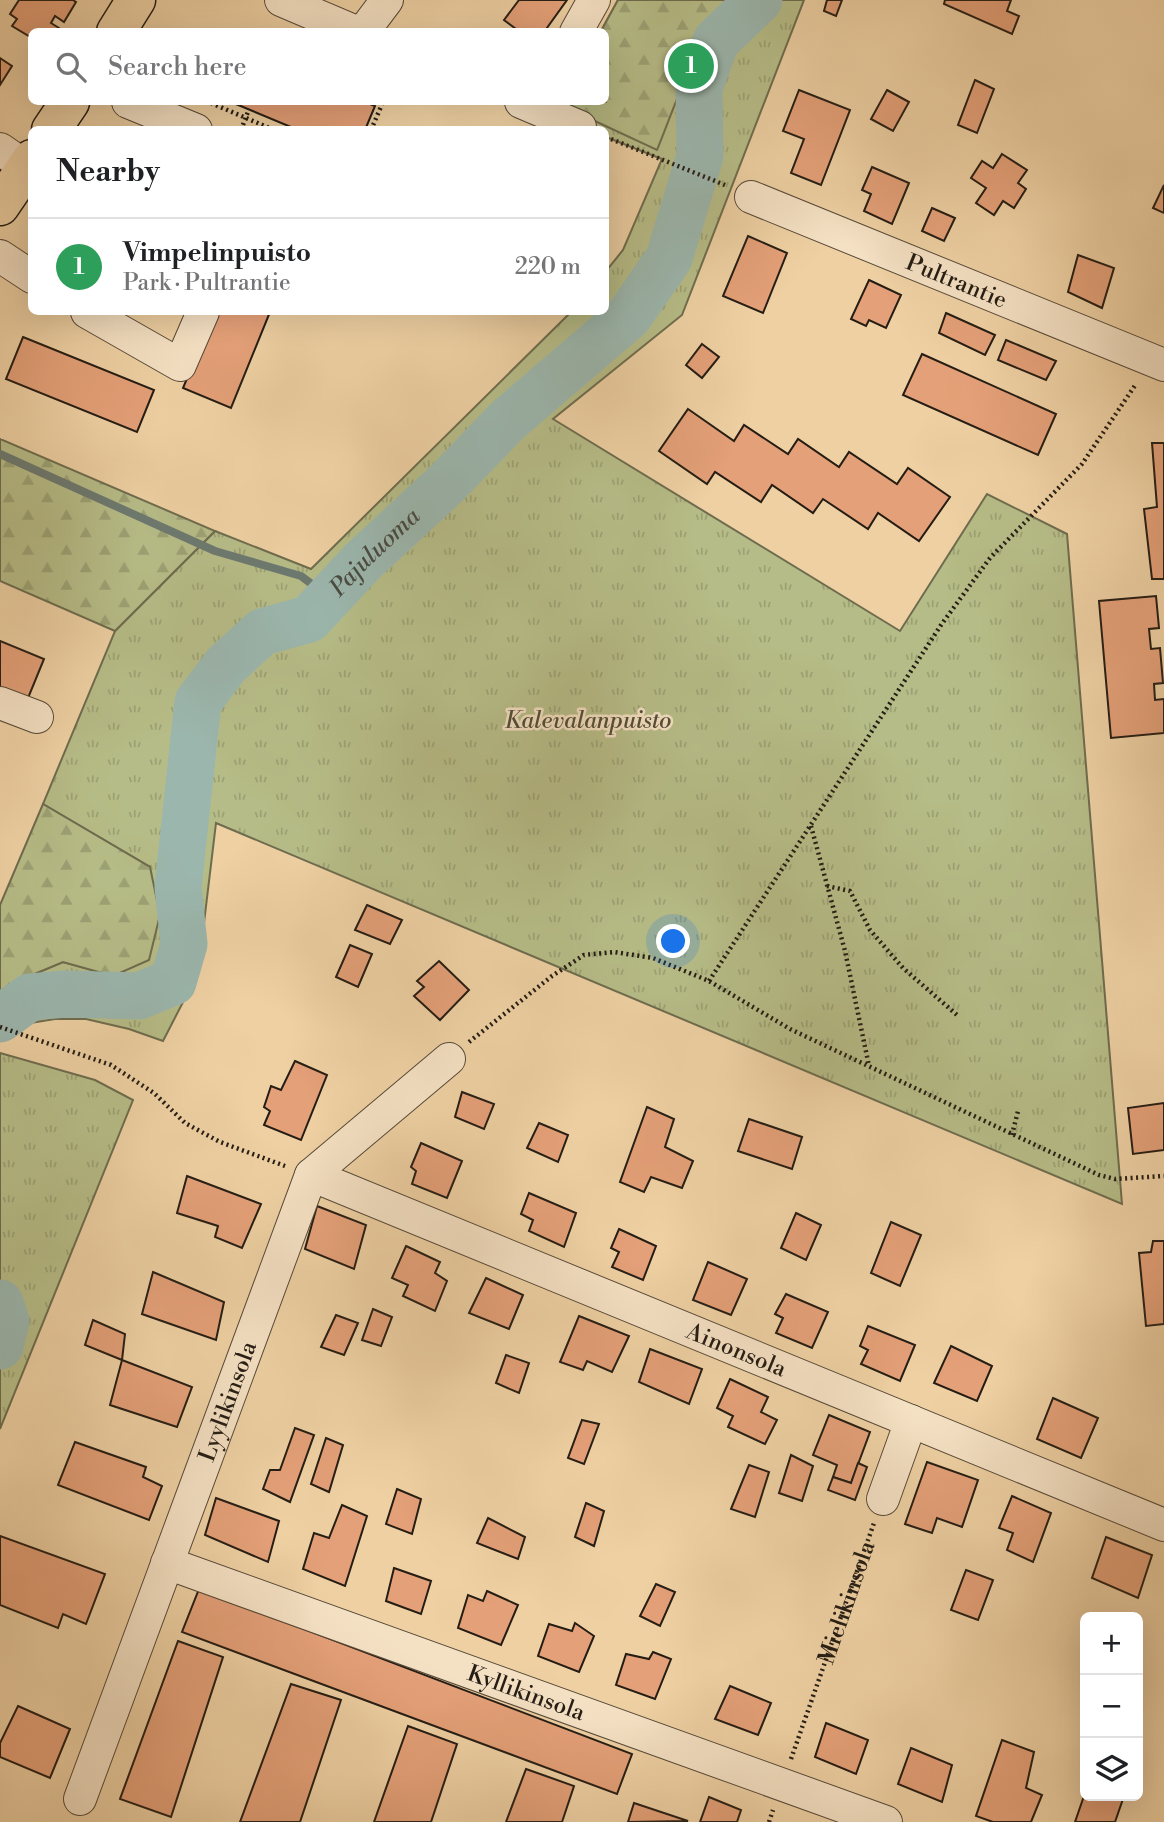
<!DOCTYPE html>
<html lang="en">
<head>
<meta charset="utf-8">
<style>
  :root { --surface:#fff; --page:#f6f6f6; --text:#202124; --muted:#757577; --line:#e0e0e0; --accent:#2563eb }
  body { margin:0; font-family:"Libre Bodoni",serif; background:var(--page); color:var(--text) }
  .controls { position:absolute; right:21px; bottom:21px; display:grid; overflow:hidden; border-radius:10px; box-shadow:0 7px 28px #0002 }
  .controls button { width:63px; height:63px; display:grid; place-items:center; padding:0; border:0; border-bottom:2px solid var(--line); background:var(--surface); color:var(--text); font:35px sans-serif }
  .you { position:absolute; left:674px; top:942px; width:24px; height:24px; margin:-18px; border:5px solid #fff; border-radius:50%; background:#1a73e8; box-shadow:0 0 0 10px #1a73e833 }
  .badge { display:grid; place-items:center; width:46px; height:46px; border-radius:50%; background:var(--accent); color:#fff; font-size:23px; font-weight:700 }
  .pin { position:absolute; translate:-50% -50%; border:4px solid #fff; box-shadow:0 2px 7px #0006 }
  .list { margin:0; padding:0; list-style:none }
  h2 { display:flex; justify-content:space-between; align-items:center; height:91px; margin:0; padding:0 28px; font-size:30px }
  h2 small { font-size:23px; font-weight:400; color:var(--muted) }
  .list li { display:grid; grid-template-columns:46px 1fr auto; gap:21px; align-items:center; box-sizing:border-box; height:98px; padding:0 28px; border-top:2px solid var(--line) }
  .list b { display:block; font-size:26px; white-space:nowrap }
  .list p { margin:0; font-size:23px; white-space:nowrap; color:var(--muted) }
  .list em { font-size:23px; font-style:normal; color:var(--muted) }
  .icon { flex:none; width:38px; height:38px; fill:none; stroke:currentColor; stroke-width:2; stroke-linecap:round; stroke-linejoin:round }
  .map { position:relative; flex:none; width:1164px; height:1822px; overflow:hidden }
  .search { position:absolute; background:var(--surface); box-shadow:0 7px 28px #0002; left:28px; top:28px; width:581px; height:77px; display:flex; align-items:center; gap:18px; box-sizing:border-box; padding:0 24px; border-radius:10px; color:var(--muted); font-size:26px }
  .panel { position:absolute; background:var(--surface); box-shadow:0 7px 28px #0002; left:28px; top:126px; width:581px; height:189px; border-radius:10px }
  .map>svg:first-child { display:block }
  .grass { fill:url(#grass-tufts); stroke:#6e6c4e; stroke-width:2 }
  .forest { fill:url(#forest-firs); stroke:#6e6c4e; stroke-width:2 }
  .lines { fill:none; stroke-linecap:round; stroke-linejoin:round }
  .stream { stroke:#6c7970; stroke-width:8 }
  .river { stroke:#9bb6ad; stroke-width:47 }
  .building { fill:#e4a078; stroke:#251d14; stroke-width:2 }
  .minor-casing { stroke:#574a38; stroke-width:34 }
  .major-casing { stroke:#251d14; stroke-width:41 }
  .path { stroke:#251d14; stroke-width:4.5; stroke-dasharray:2 3.5; stroke-linecap:butt }
  .minor { stroke:#f4e0c3; stroke-width:32 }
  .major { stroke:#eed0a3; stroke-width:38 }
  .labels { text-anchor:middle; stroke-width:5; stroke-linejoin:round; paint-order:stroke }
  .street-label { font-size:23px; fill:#251d14; stroke:#f4e0c3 }
  .park-label { font-size:23px; font-style:italic; fill:#504d36; stroke:#f4e0c3 }
  .water-label { font-size:24px; font-style:italic; fill:#484b42; stroke:#f4e0c3 }
</style>
</head>
<body>
<div class="map">
<svg width="1164" height="1822" viewBox="0 0 1164 1822">
  <defs>
    <pattern id="grass-tufts" width="24" height="20" patternUnits="userSpaceOnUse" patternTransform="scale(1.75)"><rect width="24" height="20" fill="#b6bc87"/><path d="M3 7l-1-3M5 7V3M7 7l1-3M15 17l-1-3M17 17v-4M19 17l1-3" fill="none" stroke="#9ca174"/></pattern>
    <pattern id="forest-firs" width="22" height="20" patternUnits="userSpaceOnUse" patternTransform="scale(1.75)"><rect width="22" height="20" fill="#b6bc87"/><path d="M5 1l3.5 6h-7zM16 11l3.5 6h-7z" fill="#9ca174"/></pattern>
  </defs>
  <rect width="100%" height="100%" fill="#eed0a3"/>
  <filter id="stains"><feTurbulence type="fractalNoise" baseFrequency=".00286" numOctaves="4"/><feColorMatrix values="0 0 0 0 .2 0 0 0 0 .09 0 0 0 0 .02 0 0 0 .5 -.17"/></filter>
  <radialGradient id="worn" r=".72"><stop offset=".6" stop-color="#630" stop-opacity="0"/><stop offset="1" stop-color="#630" stop-opacity=".3"/></radialGradient>
  <g class="grass">
    <path d="M618,0H804L682,315L553,419L900,631L987,494L1067,534L1122,1204L216,823L198,973L163,1041L129,1029L86,1019H55L12,1026L0,1020V994L20,980L63,962L113,976L150,867L43,804L115,631L215,531L311,569L571,312H606V271L623,250L662,159L606,137V130L587,129L606,102V32L601,31Z"/>
    <path d="M0,1053L95,1080L133,1100L0,1429Z"/>
  </g>
  <g class="forest">
    <path d="M618,0H731C695,43 678,98 657,150L554,102H606V32L601,31Z"/>
    <path d="M0,438V439L215,531L115,631L0,581Z"/>
    <path d="M43,804L150,867L160,915L149,960L113,976L63,962L20,980L0,994V905Z"/>
  </g>
  <g class="lines">
    <path class="stream" d="M0,454L215,551L301,576L329,597"/>
    <g class="river">
      <path id="s1" d="M0,1019L30,997L66,994L139,996L173,982L184,944L178,887L198,702L226,665L262,632L309,619L363,561L445,485L508,420L629,316L669,258L700,156L699,88L716,41L759,0"/>
      <path d="M0,1303L6,1321L0,1346"/>
    </g>
  </g>
  <g class="building">
    <path d="M19,0H73L76,2L64,22L55,16L51,23L59,28L57,32H32V38L12,26L17,19L10,14Z"/>
    <path d="M519,0H567L544,32H520L504,20Z"/>
    <path d="M827,0H842L836,16L824,11Z"/>
    <path d="M945,0H1011L1007,11L1019,16L1012,34L944,4Z"/>
    <path d="M0,58L12,66L0,85Z"/>
    <path d="M975,80L994,89L977,133L958,125Z"/>
    <path d="M799,90L850,110L821,185L791,173L804,139L783,131Z"/>
    <path d="M887,90L909,102L893,131L871,119Z"/>
    <path d="M231,102H365L375,106L365,130H298Z"/>
    <path d="M1002,154L1027,170L1018,183L1026,189L1014,208L1003,201L994,215L976,203L986,188L971,178L982,161L993,168Z"/>
    <path d="M872,167L909,183L892,224L864,211L871,194L862,190Z"/>
    <path d="M1164,185V213L1153,208Z"/>
    <path d="M932,208L955,218L944,241L922,231Z"/>
    <path d="M748,236L787,253L763,313L723,296Z"/>
    <path d="M1078,255L1114,268L1102,308L1068,292Z"/>
    <path d="M869,280L901,295L886,328L869,320L866,326L851,319Z"/>
    <path d="M215,312H270L231,408L183,388Z"/>
    <path d="M946,313L995,335L985,355L939,333Z"/>
    <path d="M23,337L154,390L137,432L6,379Z"/>
    <path d="M1006,340L1056,361L1046,380L998,360Z"/>
    <path d="M702,344L719,357L702,378L686,365Z"/>
    <path d="M922,354L1056,414L1038,455L903,395Z"/>
    <path d="M688,409L734,441L744,425L788,454L798,439L839,467L849,452L897,484L908,468L950,497L919,541L878,513L868,529L823,499L813,513L772,485L761,502L715,472L707,484L659,451Z"/>
    <path d="M1152,443H1164V579H1152L1144,509L1157,507Z"/>
    <path d="M1156,596L1159,628L1149,629L1151,649L1160,648L1163,683L1154,684L1155,700L1164,699V733L1111,738L1099,601Z"/>
    <path d="M0,641L44,659L26,703L0,693Z"/>
    <path d="M367,905L402,920L390,944L355,930Z"/>
    <path d="M350,945L372,954L358,987L336,977Z"/>
    <path d="M439,961L469,990L440,1020L414,996L424,987L417,981Z"/>
    <path d="M295,1061L327,1075L301,1140L264,1125L270,1111L264,1107L271,1086L281,1090Z"/>
    <path d="M462,1092L494,1104L484,1129L455,1117Z"/>
    <path d="M1164,1103V1150L1133,1154L1128,1108Z"/>
    <path d="M647,1107L674,1119L665,1147L693,1161L682,1188L651,1177L644,1192L620,1182Z"/>
    <path d="M749,1119L802,1137L792,1169L738,1151Z"/>
    <path d="M539,1123L568,1135L558,1162L527,1148Z"/>
    <path d="M421,1143L462,1161L447,1198L412,1184L416,1171L411,1167Z"/>
    <path d="M187,1176L261,1204L242,1248L215,1237L218,1226L177,1213Z"/>
    <path d="M529,1193L576,1213L564,1247L529,1231L533,1220L521,1214Z"/>
    <path d="M317,1206L366,1225L354,1269L305,1249Z"/>
    <path d="M796,1213L821,1225L806,1260L781,1248Z"/>
    <path d="M891,1222L921,1235L900,1286L871,1273Z"/>
    <path d="M619,1229L656,1246L643,1280L612,1267L619,1252L611,1248Z"/>
    <path d="M1153,1241H1164V1324L1146,1326L1139,1253L1151,1252Z"/>
    <path d="M406,1246L440,1262L435,1273L447,1281L435,1311L403,1296L408,1285L392,1278Z"/>
    <path d="M708,1262L747,1279L731,1315L693,1300Z"/>
    <path d="M153,1272L224,1302L216,1340L142,1314Z"/>
    <path d="M486,1278L523,1295L509,1329L469,1313Z"/>
    <path d="M786,1294L828,1312L812,1348L776,1333L783,1318L775,1314Z"/>
    <path d="M373,1309L392,1317L381,1346L362,1340Z"/>
    <path d="M336,1315L358,1323L344,1355L321,1347Z"/>
    <path d="M579,1316L629,1336L612,1372L587,1361L583,1370L560,1362Z"/>
    <path d="M93,1320L125,1334L122,1360L85,1345Z"/>
    <path d="M868,1326L915,1345L900,1381L861,1364L868,1350L860,1346Z"/>
    <path d="M951,1346L992,1366L977,1401L934,1383Z"/>
    <path d="M650,1349L702,1369L689,1404L639,1382Z"/>
    <path d="M506,1355L529,1363L519,1393L496,1383Z"/>
    <path d="M122,1360L192,1387L177,1427L110,1405Z"/>
    <path d="M730,1379L768,1397L761,1412L777,1420L765,1444L728,1427L733,1416L717,1408Z"/>
    <path d="M1053,1398L1098,1418L1081,1458L1037,1439Z"/>
    <path d="M829,1415L870,1432L851,1483L833,1477L837,1465L813,1455Z"/>
    <path d="M582,1420L599,1424L584,1464L568,1458Z"/>
    <path d="M295,1428L314,1435L290,1502L263,1489L270,1470H280Z"/>
    <path d="M326,1438L343,1445L329,1492L311,1484Z"/>
    <path d="M75,1442L146,1467L143,1477L162,1486L149,1520L58,1485Z"/>
    <path d="M791,1455L813,1466L802,1501L779,1493Z"/>
    <path d="M927,1462L978,1480L962,1527L937,1518L932,1533L905,1524Z"/>
    <path d="M858,1463L867,1467L855,1500L828,1490L833,1477L851,1483Z"/>
    <path d="M749,1465L769,1472L755,1517L731,1509Z"/>
    <path d="M397,1489L421,1499L412,1534L386,1524Z"/>
    <path d="M1012,1496L1051,1513L1033,1562L1007,1550L1013,1533L999,1528Z"/>
    <path d="M216,1498L279,1521L268,1562L205,1535Z"/>
    <path d="M586,1503L604,1511L594,1546L575,1537Z"/>
    <path d="M342,1505L367,1516L345,1586L303,1569L314,1533L329,1538Z"/>
    <path d="M488,1518L525,1537L518,1559L477,1543Z"/>
    <path d="M0,1536L105,1574L86,1624L63,1614L58,1628L0,1605Z"/>
    <path d="M1106,1537L1152,1555L1138,1598L1092,1578Z"/>
    <path d="M394,1568L431,1581L421,1614L386,1601Z"/>
    <path d="M966,1570L993,1580L978,1620L951,1610Z"/>
    <path d="M656,1584L675,1592L660,1626L640,1616Z"/>
    <path d="M199,1589L632,1754L617,1794L182,1632Z"/>
    <path d="M487,1591L518,1605L501,1645L458,1628L468,1595L483,1601Z"/>
    <path d="M575,1623L594,1636L579,1672L538,1656L549,1624L572,1631Z"/>
    <path d="M178,1641L223,1657L171,1817L120,1799Z"/>
    <path d="M653,1652L671,1659L655,1699L616,1685L626,1654L649,1659Z"/>
    <path d="M291,1684L341,1700L300,1822H240Z"/>
    <path d="M730,1686L771,1703L758,1735L715,1719Z"/>
    <path d="M18,1706L70,1729L50,1778L0,1757V1743Z"/>
    <path d="M826,1723L868,1740L856,1774L815,1757Z"/>
    <path d="M408,1726L457,1744L431,1822H374Z"/>
    <path d="M1002,1740L1034,1752L1026,1788L1042,1795L1031,1822H993L976,1816Z"/>
    <path d="M911,1748L952,1765L942,1802L898,1784Z"/>
    <path d="M526,1769L574,1786L562,1822H506Z"/>
    <path d="M1085,1793V1796H1124L1115,1822H1075Z"/>
    <path d="M709,1797L741,1810L737,1822H700Z"/>
    <path d="M634,1803L688,1821L628,1822Z"/>
  </g>
  <g class="lines">
    <defs>
      <g id="minor">
        <path d="M281,0L356,32"/>
        <path d="M363,32L387,0"/>
        <path d="M576,32L594,0"/>
        <path d="M128,102L196,130"/>
        <path d="M521,102L580,127"/>
        <path d="M0,149L26,167"/>
        <path id="s3" d="M751,197L1164,365"/>
        <path d="M0,256L32,277"/>
        <path d="M87,312L180,365L203,312"/>
        <path d="M0,703L37,717"/>
        <path id="s4" d="M311,1175L1164,1525"/>
        <path d="M883,1499L911,1421"/>
        <path id="s5" d="M167,1563L886,1822"/>
        <path id="s6" d="M80,1799L311,1175L449,1059"/>
      </g>
      <g id="major">
        <path d="M116,32L136,0"/>
        <path d="M51,130L70,102"/>
        <path d="M0,206L32,159"/>
      </g>
    </defs>
    <use href="#minor" class="minor-casing"/>
    <use href="#major" class="major-casing"/>
    <g class="path">
      <path d="M211,103L274,130"/>
      <path d="M241,130L249,109"/>
      <path d="M371,130L383,102"/>
      <path d="M606,137L725,185"/>
      <path d="M811,826L845,951L869,1066"/>
      <path d="M827,886L850,891L870,930L903,968L957,1015"/>
      <path d="M709,981L941,625L990,558L1082,464L1136,384"/>
      <path d="M0,1027L111,1065L154,1093L185,1123L220,1142L285,1166"/>
      <path d="M469,1042L552,976L584,955L614,952L653,958L709,981L790,1029L1099,1175L1115,1179L1164,1176"/>
      <path d="M1012,1135L1018,1111"/>
      <path id="s2" d="M791,1759L874,1523"/>
      <path d="M769,1822L773,1810"/>
    </g>
    <use href="#minor" class="minor"/>
    <use href="#major" class="major"/>
  </g>
  <g class="labels">
    <g class="street-label">
      <text dy="8" stroke="none"><textPath href="#s3" startOffset="222">Pultrantie</textPath></text>
      <text dy="8" stroke="none"><textPath href="#s4" startOffset="460">Ainonsola</textPath></text>
      <text dy="8" stroke="none"><textPath href="#s6" startOffset="424">Lyylikinsola</textPath></text>
      <text dy="8" stroke="none"><textPath href="#s2" startOffset="166">Mielikinsola</textPath></text>
      <text dy="8" stroke="none"><textPath href="#s5" startOffset="382">Kyllikinsola</textPath></text>
    </g>
    <g class="park-label">
      <text x="588" y="728">Kalevalanpuisto</text>
    </g>
    <g class="water-label">
      <text dy="8" stroke="none"><textPath href="#s1" startOffset="704">Pajuluoma</textPath></text>
    </g>
  </g>
  <rect width="100%" height="100%" filter="url(#stains)"/>
  <rect width="100%" height="100%" fill="url(#worn)"/>
</svg>
<div class="controls">
<button>+</button>
<button>−</button>
<button><svg class="icon" aria-label="layers" viewBox="0 0 24 24"><path d="M12 4l9 5-9 5-9-5zM3 14l9 5 9-5"/></svg></button>
</div>
<div class="you"></div>
<div class="pin badge" style="left:691px;top:66px;background:#2e9e5b">1</div>
<div class="search"><svg class="icon" aria-label="search" viewBox="0 0 24 24"><circle cx="10" cy="10" r="6"/><path d="M15 15l6 6"/></svg>Search here</div>
<section class="panel">
<h2>Nearby<small></small></h2>
<ul class="list">
<li><span class="badge" style="background:#2e9e5b">1</span><div><b>Vimpelinpuisto</b><p>Park · Pultrantie</p></div><em>220 m</em></li>
</ul>
</section>
</div>
</body>
</html>
